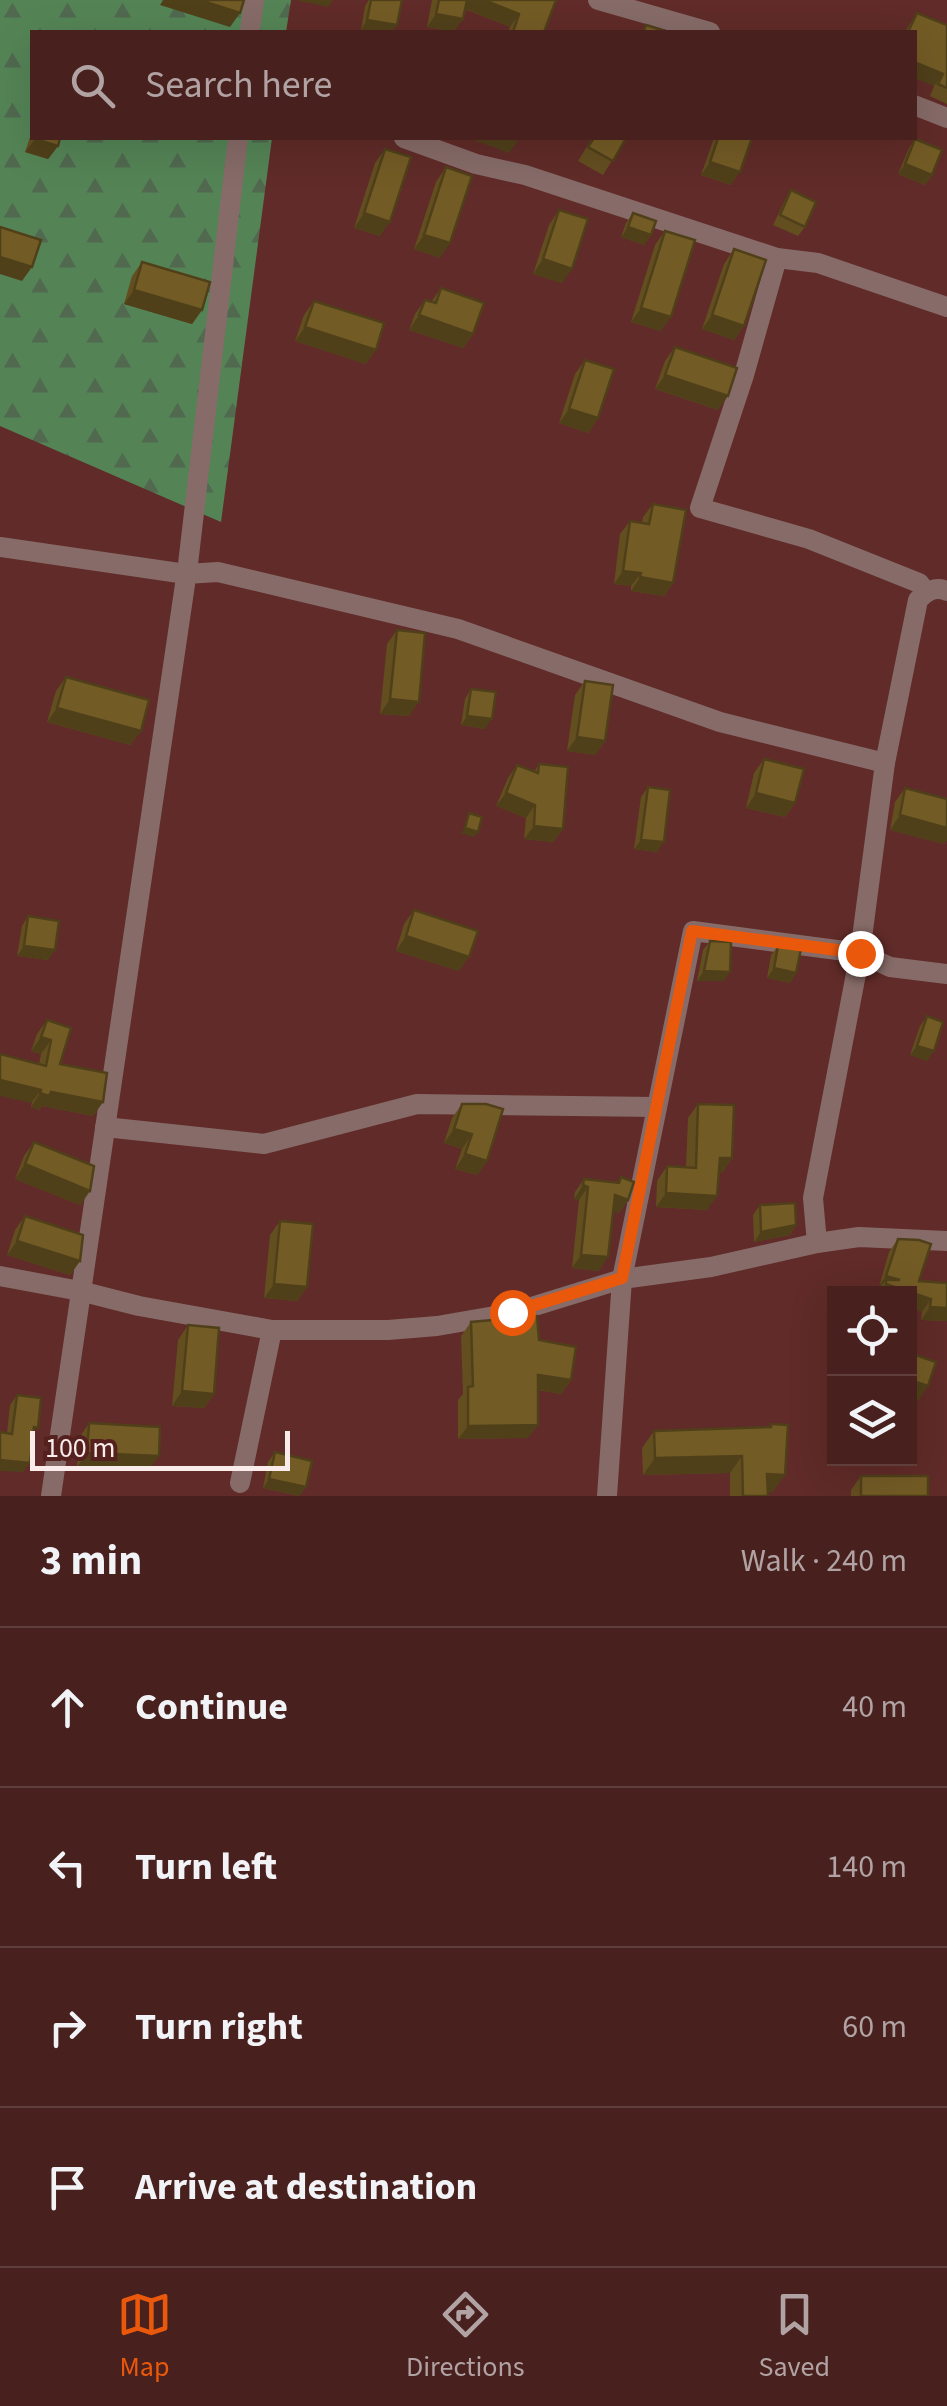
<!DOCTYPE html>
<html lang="en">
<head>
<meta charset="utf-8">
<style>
  :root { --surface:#48201e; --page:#522d2b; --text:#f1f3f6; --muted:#b1a3a4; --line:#603e3c; --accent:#ea580c }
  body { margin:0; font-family:"Source Sans 3",sans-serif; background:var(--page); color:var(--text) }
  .controls { position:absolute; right:30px; bottom:30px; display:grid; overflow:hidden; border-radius:0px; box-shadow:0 10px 40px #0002 }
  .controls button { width:90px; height:90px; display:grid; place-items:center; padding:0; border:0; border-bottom:2px solid var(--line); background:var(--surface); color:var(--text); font:50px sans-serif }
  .scale { position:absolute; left:30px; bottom:25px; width:260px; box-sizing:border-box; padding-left:10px; border:5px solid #faecea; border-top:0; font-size:28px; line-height:35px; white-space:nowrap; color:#faecea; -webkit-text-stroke:8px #54211e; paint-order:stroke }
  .stop { position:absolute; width:30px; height:30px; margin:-22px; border:8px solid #ea580c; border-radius:50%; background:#fff }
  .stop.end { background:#ea580c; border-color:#fff; box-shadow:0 2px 10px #0008 }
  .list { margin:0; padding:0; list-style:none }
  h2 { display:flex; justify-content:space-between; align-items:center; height:130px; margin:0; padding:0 40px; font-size:42px }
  h2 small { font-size:32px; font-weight:400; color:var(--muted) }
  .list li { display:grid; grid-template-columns:65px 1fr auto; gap:30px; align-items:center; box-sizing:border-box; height:160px; padding:0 40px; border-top:2px solid var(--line) }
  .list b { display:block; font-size:38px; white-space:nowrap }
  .list em { font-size:32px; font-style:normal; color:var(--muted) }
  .icon { flex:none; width:55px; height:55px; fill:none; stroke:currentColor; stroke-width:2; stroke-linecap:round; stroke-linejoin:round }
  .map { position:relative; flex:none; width:947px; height:1496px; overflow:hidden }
  .search { position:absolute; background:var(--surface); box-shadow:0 10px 40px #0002; left:30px; right:30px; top:30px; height:110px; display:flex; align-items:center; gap:25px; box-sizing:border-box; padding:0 35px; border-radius:0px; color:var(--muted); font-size:38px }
  .sheet { height:770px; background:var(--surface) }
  nav { display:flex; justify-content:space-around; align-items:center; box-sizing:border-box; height:140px; border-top:2px solid var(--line); background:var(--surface); font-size:28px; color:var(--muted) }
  nav a { display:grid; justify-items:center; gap:5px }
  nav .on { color:var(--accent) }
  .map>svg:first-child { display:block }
  .forest { fill:url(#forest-firs) }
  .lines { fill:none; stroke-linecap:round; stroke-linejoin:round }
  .street { stroke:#866b68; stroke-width:20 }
  .wall { fill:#634e20 }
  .shaded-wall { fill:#50401a }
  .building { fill:#735b25; stroke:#50401a; stroke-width:2.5 }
  .route { stroke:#ea580c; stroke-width:12 }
</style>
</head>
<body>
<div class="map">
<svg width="947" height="1496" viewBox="0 0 947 1496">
  <defs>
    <pattern id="forest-firs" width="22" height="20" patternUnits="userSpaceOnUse" patternTransform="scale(2.5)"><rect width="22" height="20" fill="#548456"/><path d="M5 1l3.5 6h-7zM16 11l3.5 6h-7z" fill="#50694f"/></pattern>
  </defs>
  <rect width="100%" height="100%" fill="#602b28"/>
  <path class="forest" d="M0,0H291L286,32H32V138H272L221,522L0,426Z"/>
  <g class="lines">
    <g class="street">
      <path d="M598,0L710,32"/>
      <path d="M250,32L254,0"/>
      <path d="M914,105L947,118"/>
      <path d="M404,138L476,164L525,175L777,258L818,263L947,307"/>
      <path d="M777,258L744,375L700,508L809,539L919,583L926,592"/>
      <path d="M0,547L186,574L218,572L458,629L720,722L885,763"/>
      <path d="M105,1127L264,1144L417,1104L657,1107"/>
      <path d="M817,1243L813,1198L860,953L885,763L918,600C927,591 935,586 947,591"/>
      <path d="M0,1276L80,1291L139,1306L272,1330H388L437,1326L512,1313L622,1279L711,1267L817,1243L859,1237L947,1241"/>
      <path d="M240,1483L272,1330"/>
      <path d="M51,1496L188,564L238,138"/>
      <path d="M607,1496L622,1279L693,931L860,953L890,967L947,974"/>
    </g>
  </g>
  <g class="wall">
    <path d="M369,0H402L361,30L365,6Z"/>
    <path d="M432,0H556L544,32H508L510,27L465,9L454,32L427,27Z"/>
    <path d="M917,13L947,25V104L930,96L934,86L914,32H905Z"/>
    <path d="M32,131V138H60L58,146L48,159L25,152Z"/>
    <path d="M592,138H626L603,175L578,161Z"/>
    <path d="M714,138H752L731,185L701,175Z"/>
    <path d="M915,139L932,175L925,185L898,174L909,148Z"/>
    <path d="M385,149L380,236L354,228L375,163Z"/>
    <path d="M446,167L440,258L414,249L436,182Z"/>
    <path d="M791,190L805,227L798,236L773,225L785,200Z"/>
    <path d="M559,210L562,283L533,274L549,225Z"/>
    <path d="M633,213L651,235L644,245L621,237L626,223Z"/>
    <path d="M665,231L661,331L631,322L655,245Z"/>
    <path d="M734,249L744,326L734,340L702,329L724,264Z"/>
    <path d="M142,262L202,310L192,324L124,304L132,276Z"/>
    <path d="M441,288L473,334L463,348L409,330L415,314L425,300L431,302Z"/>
    <path d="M314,301L366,364L295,341L304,315Z"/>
    <path d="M675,347L718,410L655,389L665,361Z"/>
    <path d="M585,360L598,418L588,433L559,423L575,374Z"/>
    <path d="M653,504L673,583L664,596L631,591V586L614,584L620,534L630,521L642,523L643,517Z"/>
    <path d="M397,630L409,716L380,714L387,644Z"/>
    <path d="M66,677L141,731L130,745L47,722L56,691Z"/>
    <path d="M585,681L605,741L595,755L567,751L575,695Z"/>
    <path d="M471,689L485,729L461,725L465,699Z"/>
    <path d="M764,759L795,803L785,817L746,808L754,773Z"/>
    <path d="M539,764L563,829L553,842L524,839L526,818L496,806L508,778L517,765L534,772Z"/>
    <path d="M648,787L657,852L634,849L641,797Z"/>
    <path d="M905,788L947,799V840L944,844L890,830L895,802Z"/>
    <path d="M414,910L459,971L396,951L404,924Z"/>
    <path d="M28,916L48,960L17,956L22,926Z"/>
    <path d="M710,941L724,981H697L703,950Z"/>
    <path d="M778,946L796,973L790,983L767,978L771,955Z"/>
    <path d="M927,1016V1061L910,1055L920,1026Z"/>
    <path d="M47,1020L60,1064L103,1102L93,1116L42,1106L39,1110L31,1107L41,1054L31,1051L37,1034Z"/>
    <path d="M462,1104L487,1161L477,1175L455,1169L462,1149L444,1143L452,1118Z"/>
    <path d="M698,1104L732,1158L722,1173L719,1172L707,1210L656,1207L657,1181L667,1166L686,1167L688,1118Z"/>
    <path d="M34,1142L90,1191L80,1205L15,1179L24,1156Z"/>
    <path d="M621,1177L628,1200L619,1213L613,1211L599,1271L572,1268L579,1200L574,1199L575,1192L584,1179L618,1182Z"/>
    <path d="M760,1205L796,1225L790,1235L754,1242L753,1215Z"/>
    <path d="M25,1216L80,1261L70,1275L7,1255L15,1230Z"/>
    <path d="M280,1221L307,1287L297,1301L264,1298L270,1235Z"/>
    <path d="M898,1239L919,1281L947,1283V1321L921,1320L922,1312L910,1294H877L889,1252Z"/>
    <path d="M471,1322L539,1340L571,1380L561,1394L538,1390L528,1438L458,1439V1400L463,1394L461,1336Z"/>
    <path d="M188,1325L214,1394L204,1408L172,1406L178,1340Z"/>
    <path d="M17,1395L33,1435L23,1472L7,1433L10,1405Z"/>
    <path d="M89,1423L149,1470L77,1467L79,1438Z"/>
    <path d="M771,1424L773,1492H768V1496H730V1473L643,1475L642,1448L654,1431L769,1428Z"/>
    <path d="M275,1452L306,1487L299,1496L263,1488L268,1462Z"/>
    <path d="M861,1476L928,1496H851V1490Z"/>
  </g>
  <g class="shaded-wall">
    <path d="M163,0H200L240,13L230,27L160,5Z"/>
    <path d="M296,0H333L328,7Z"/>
    <path d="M463,0H484L519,14L510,27L459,6Z"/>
    <path d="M436,14L463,19L454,32L427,27Z"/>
    <path d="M367,20L397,25L392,32H376L361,30Z"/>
    <path d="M914,62L943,74L934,86L914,78Z"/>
    <path d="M468,138H509L518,141L509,153Z"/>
    <path d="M35,139L58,146L48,159L25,152Z"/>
    <path d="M710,162L740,172L731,185L701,175Z"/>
    <path d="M905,164L932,175L925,185L898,174Z"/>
    <path d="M364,213L390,222L380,236L354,228Z"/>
    <path d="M628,227L651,235L644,245L621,237Z"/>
    <path d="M424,235L450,243L440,258L414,249Z"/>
    <path d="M0,257L32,267L22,281L0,274Z"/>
    <path d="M543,259L572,269L562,283L533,274Z"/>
    <path d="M134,290L202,310L192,324L124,304Z"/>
    <path d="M641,308L671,317L661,331L631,322Z"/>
    <path d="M419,315L473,334L463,348L409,330Z"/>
    <path d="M712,315L744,326L734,340L702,329Z"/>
    <path d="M305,327L376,350L366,364L295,341Z"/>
    <path d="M665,375L728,396L718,410L655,389Z"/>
    <path d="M569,409L598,418L588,433L559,423Z"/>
    <path d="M623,571L641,573L631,586L614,584Z"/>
    <path d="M640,577L673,583L664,596L631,591Z"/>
    <path d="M390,699L419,702L409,716L380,714Z"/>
    <path d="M57,708L141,731L130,745L47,722Z"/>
    <path d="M467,716L492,719L485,729L461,725Z"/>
    <path d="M577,737L605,741L595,755L567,751Z"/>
    <path d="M506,793L535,805L526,818L496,806Z"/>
    <path d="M756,793L795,803L785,817L746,808Z"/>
    <path d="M900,815L947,828V840L944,844L890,830Z"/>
    <path d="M534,826L563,829L553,842L524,839Z"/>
    <path d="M465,828L478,832L474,837L461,833Z"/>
    <path d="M641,840L664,842L657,852L634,849Z"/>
    <path d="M406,936L469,957L459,971L396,951Z"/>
    <path d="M24,946L55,950L48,960L17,956Z"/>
    <path d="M774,968L796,973L790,983L767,978Z"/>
    <path d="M704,971L730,972L724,981H697Z"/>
    <path d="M41,1037L51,1040L41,1054L31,1051Z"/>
    <path d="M917,1046L934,1051L927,1061L910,1055Z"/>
    <path d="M0,1080L41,1090L31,1103L0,1096Z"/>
    <path d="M51,1092L103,1102L93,1116L42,1106L39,1110L31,1107L40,1093Z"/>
    <path d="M454,1129L472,1134L462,1149L444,1143Z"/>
    <path d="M465,1154L487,1161L477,1175L455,1169Z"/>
    <path d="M720,1158H732L722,1173L710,1172Z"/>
    <path d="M25,1164L90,1191L80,1205L15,1179Z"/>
    <path d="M583,1185L588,1187L579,1200L574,1199Z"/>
    <path d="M666,1193L717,1196L707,1210L656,1207Z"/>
    <path d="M615,1195L628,1200L619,1213L605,1209Z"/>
    <path d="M796,1225L790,1235L754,1242L761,1232Z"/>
    <path d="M17,1241L80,1261L70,1275L7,1255Z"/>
    <path d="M581,1255L608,1257L599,1271L572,1268Z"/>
    <path d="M886,1276L900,1280L931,1299L922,1312L910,1308V1294H879L886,1284V1280L879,1289H877Z"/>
    <path d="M274,1284L307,1287L297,1301L264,1298Z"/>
    <path d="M930,1307L947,1308V1321L921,1320Z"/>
    <path d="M538,1375L571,1380L561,1394L529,1388Z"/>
    <path d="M910,1380L928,1386L918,1401L910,1398Z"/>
    <path d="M182,1391L214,1394L204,1408L172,1406Z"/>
    <path d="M538,1425L528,1438L458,1439L468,1426Z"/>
    <path d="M87,1453L159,1456L149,1470L77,1467Z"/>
    <path d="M742,1456L730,1473L643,1475L655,1458Z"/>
    <path d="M0,1460L30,1463L23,1472L0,1471Z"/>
    <path d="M767,1474L785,1475L773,1492L755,1491Z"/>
    <path d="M269,1479L306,1487L299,1496L263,1488Z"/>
  </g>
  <g class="building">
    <path d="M200,0H244L240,13Z"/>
    <path d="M371,0H402L397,25L367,20Z"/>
    <path d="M439,0H467L463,19L436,14Z"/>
    <path d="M484,0H556L544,32H513L519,14Z"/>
    <path d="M917,13L947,25V88L938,84L943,74L914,62V32H908Z"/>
    <path d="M646,25L668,32H644Z"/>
    <path d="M35,138H60L58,146L35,139Z"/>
    <path d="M594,138H626L613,161L588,147Z"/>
    <path d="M718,138H752L740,172L710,162Z"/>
    <path d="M915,139L942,150L932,175L905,164Z"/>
    <path d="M385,149L411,157L390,222L364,213Z"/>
    <path d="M446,167L472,176L450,243L424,235Z"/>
    <path d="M791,190L816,202L805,227L780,215Z"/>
    <path d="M559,210L588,219L572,269L543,259Z"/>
    <path d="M633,213L656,221L651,235L628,227Z"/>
    <path d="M0,227L41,240L32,267L0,257Z"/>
    <path d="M665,231L695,240L671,317L641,308Z"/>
    <path d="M734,249L766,260L744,326L712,315Z"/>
    <path d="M142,262L210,282L202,310L134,290Z"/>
    <path d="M441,288L484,303L473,334L419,315L425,300L436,303Z"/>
    <path d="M314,301L384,323L376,350L305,327Z"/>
    <path d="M675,347L737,368L728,396L665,375Z"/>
    <path d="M585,360L614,369L598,418L569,409Z"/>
    <path d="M653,504L686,510L673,583L640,577L641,573L623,571L630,521L649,524Z"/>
    <path d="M397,630L425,633L419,702L390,699Z"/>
    <path d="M66,677L149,700L141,731L57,708Z"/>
    <path d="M585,681L613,685L605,741L577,737Z"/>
    <path d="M471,689L496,692L492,719L467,716Z"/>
    <path d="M764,759L804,769L795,803L756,793Z"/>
    <path d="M539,764L568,767L563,829L534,826L535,805L506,793L517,765L538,773Z"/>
    <path d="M648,787L670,790L664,842L641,840Z"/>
    <path d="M905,788L947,799V828L900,815Z"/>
    <path d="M469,813L482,817L478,832L465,828Z"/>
    <path d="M414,910L478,931L469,957L406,936Z"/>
    <path d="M28,916L59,921L55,950L24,946Z"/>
    <path d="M710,941L731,942L730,972L704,971Z"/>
    <path d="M778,946L801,949L796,973L774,968Z"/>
    <path d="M927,1016L943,1022L934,1051L917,1046Z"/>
    <path d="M47,1020L71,1028L60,1064L107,1073L103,1102L51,1092L49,1096L40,1093L41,1090L0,1080V1054L46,1066L51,1040L41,1037Z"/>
    <path d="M462,1104H486L503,1109L487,1161L465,1154L472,1134L454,1129Z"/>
    <path d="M698,1104L734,1105L732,1158H720L717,1196L666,1193L667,1166L696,1168Z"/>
    <path d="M34,1142L94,1166L90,1191L25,1164Z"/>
    <path d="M621,1177L634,1182L628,1200L615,1195L608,1257L581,1255L588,1187L583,1185L584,1179L619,1183Z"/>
    <path d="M795,1203L796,1225L761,1232L760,1205Z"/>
    <path d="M25,1216L83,1235L80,1261L17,1241Z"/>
    <path d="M280,1221L313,1224L307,1287L274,1284Z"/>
    <path d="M898,1239L919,1240L931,1244L919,1281L947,1283V1308L930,1307L931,1299L886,1284V1280H900L886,1276Z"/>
    <path d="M537,1316L539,1340L576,1347L571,1380L538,1375V1425L468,1426V1387L473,1386L471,1322Z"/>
    <path d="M188,1325L219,1328L214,1394L182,1391Z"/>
    <path d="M910,1353L936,1362L928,1386L910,1380Z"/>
    <path d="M17,1395L41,1398L38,1428L34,1427L30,1463L0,1460V1432L12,1434Z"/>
    <path d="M89,1423L160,1427L159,1456L87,1453Z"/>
    <path d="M771,1424L788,1425L785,1475L767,1474L768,1496H743L742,1456L655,1458L654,1431L771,1427Z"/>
    <path d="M275,1452L312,1461L306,1487L269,1479Z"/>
    <rect x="861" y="1476" width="67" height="20"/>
  </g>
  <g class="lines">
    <path class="route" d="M512,1312L622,1278L692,931L860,953"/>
  </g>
</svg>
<div class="controls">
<button><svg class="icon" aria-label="locate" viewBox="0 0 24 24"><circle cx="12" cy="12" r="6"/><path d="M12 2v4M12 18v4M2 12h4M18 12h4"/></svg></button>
<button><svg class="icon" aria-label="layers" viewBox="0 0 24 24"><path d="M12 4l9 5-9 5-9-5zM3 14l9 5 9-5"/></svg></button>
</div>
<div class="scale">100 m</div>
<div class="stop" style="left:512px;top:1312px"></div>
<div class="stop end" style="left:860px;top:953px"></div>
<div class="search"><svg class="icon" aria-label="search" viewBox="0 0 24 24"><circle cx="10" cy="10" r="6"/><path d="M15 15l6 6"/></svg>Search here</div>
</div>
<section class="sheet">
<h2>3 min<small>Walk · 240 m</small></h2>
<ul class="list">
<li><svg class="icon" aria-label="ahead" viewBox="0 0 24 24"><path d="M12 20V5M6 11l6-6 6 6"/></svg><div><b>Continue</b></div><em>40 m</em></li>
<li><svg class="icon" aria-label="left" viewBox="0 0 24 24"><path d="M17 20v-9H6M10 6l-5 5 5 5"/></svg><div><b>Turn left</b></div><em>140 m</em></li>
<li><svg class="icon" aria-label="right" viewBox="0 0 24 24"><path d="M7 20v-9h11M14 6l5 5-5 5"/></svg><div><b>Turn right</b></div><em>60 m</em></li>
<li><svg class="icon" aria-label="arrive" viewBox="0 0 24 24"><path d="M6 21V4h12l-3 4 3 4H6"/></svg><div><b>Arrive at destination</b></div></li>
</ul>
</section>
<nav>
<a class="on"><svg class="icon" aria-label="map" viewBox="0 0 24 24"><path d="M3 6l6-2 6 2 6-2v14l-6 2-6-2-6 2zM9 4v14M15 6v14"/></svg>Map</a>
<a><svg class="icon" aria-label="directions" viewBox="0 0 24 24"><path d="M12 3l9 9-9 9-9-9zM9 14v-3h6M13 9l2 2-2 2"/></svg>Directions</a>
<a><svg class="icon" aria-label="saved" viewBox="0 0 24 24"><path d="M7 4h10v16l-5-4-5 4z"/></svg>Saved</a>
</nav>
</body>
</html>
